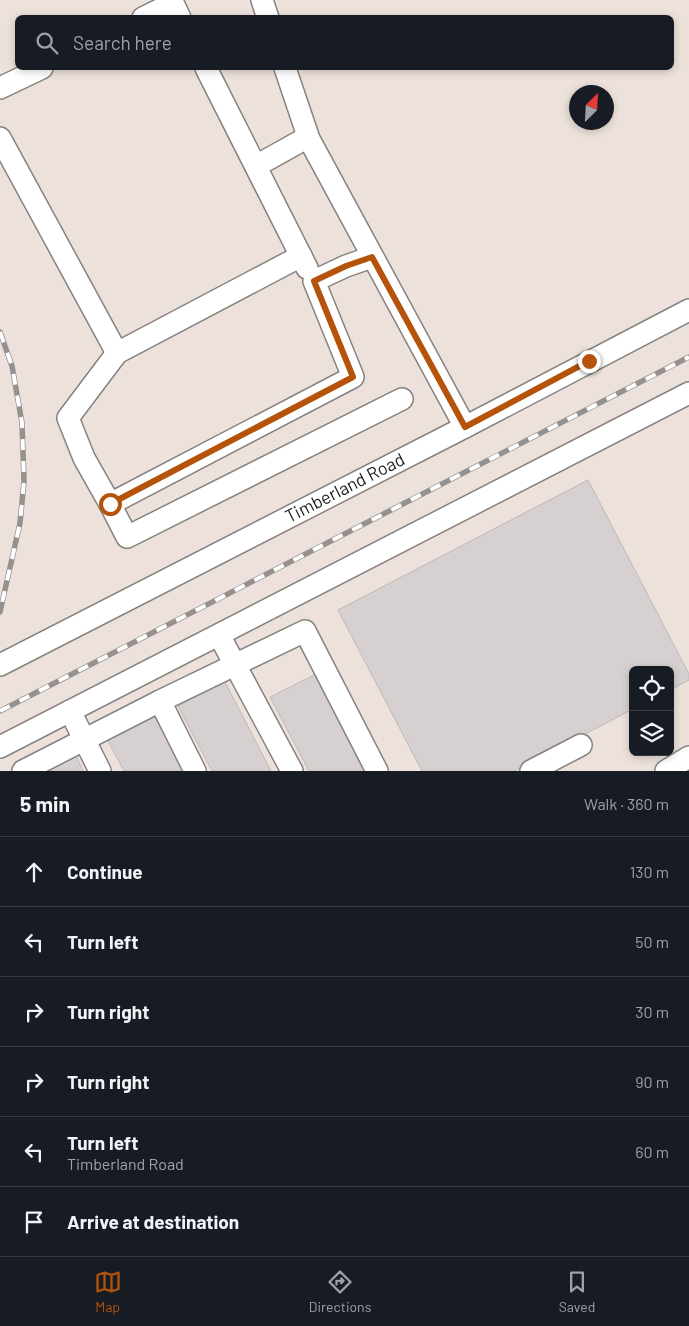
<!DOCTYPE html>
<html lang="en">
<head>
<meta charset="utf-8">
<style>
  :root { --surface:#171b24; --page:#242831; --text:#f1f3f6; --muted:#9ea1a6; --line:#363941; --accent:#b45309 }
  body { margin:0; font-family:Barlow,sans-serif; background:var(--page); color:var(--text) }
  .controls { position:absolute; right:15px; bottom:15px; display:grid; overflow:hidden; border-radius:8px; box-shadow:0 2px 8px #0003 }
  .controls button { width:45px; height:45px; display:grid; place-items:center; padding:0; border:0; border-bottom:1px solid var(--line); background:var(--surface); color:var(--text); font:25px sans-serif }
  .compass { position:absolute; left:569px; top:85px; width:45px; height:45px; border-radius:50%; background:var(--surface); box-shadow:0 2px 8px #0003; rotate:24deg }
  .stop { position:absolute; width:15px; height:15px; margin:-11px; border:4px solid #b45309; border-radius:50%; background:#fff }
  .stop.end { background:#b45309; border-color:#fff; box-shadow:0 1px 5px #0008 }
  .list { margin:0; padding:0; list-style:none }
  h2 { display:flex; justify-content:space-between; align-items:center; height:65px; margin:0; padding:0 20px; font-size:21px }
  h2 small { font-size:16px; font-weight:400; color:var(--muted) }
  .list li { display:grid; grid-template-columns:32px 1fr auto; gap:15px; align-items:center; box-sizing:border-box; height:70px; padding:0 20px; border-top:1px solid var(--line) }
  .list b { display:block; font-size:19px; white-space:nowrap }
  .list p { margin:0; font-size:16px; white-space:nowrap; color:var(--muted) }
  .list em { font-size:16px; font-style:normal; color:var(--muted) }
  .icon { flex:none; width:28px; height:28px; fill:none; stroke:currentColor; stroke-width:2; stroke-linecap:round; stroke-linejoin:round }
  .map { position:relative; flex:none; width:689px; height:771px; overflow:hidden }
  .search { position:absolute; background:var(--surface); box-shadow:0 2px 8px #0003; left:15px; right:15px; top:15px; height:55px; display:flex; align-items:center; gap:12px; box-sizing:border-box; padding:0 18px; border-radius:8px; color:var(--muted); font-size:19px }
  .sheet { height:485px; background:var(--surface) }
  nav { display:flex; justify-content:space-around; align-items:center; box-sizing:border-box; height:70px; border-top:1px solid var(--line); background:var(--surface); font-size:14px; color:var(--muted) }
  nav a { display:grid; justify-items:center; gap:2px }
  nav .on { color:var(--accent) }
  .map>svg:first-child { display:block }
  .built { fill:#ede1db; fill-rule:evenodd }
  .building { fill:#d6d1d0; stroke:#beb9b9 }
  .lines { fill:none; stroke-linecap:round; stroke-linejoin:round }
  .minor-casing { stroke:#868280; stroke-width:24 }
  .minor { stroke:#fff; stroke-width:21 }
  .rail-casing { stroke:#959190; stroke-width:5.5 }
  .rail { stroke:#fff; stroke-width:4; stroke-dasharray:11; stroke-linecap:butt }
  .route { stroke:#b45309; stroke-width:6 }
  .labels { text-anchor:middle; stroke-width:4; stroke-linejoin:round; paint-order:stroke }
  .street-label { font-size:18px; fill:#201e1e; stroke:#fff }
</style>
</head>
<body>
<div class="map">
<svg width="689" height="771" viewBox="0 0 689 771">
  <rect width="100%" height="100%" fill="#f5f0ee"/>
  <path class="built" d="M0,0H689V771H0ZM18,18H672V68H18ZM576,92H606V122H576ZM633,670H670V752H633Z"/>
  <g class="building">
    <path d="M588,480L689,674V680L670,690V670H633V709L514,771H422L338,610Z"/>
    <path d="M316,674L367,771H309L270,697Z"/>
    <path d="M225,682L271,771H212L178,706Z"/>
    <path d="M154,715L184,771H124L107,739Z"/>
    <path d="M76,756L83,771H48Z"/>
  </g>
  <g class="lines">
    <defs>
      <g id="minor">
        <path d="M262,0L268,18"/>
        <path d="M143,18L173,3L180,18"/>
        <path d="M206,68L307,268"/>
        <path d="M285,68L309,139L465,427"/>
        <path d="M0,88L42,68"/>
        <path d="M0,138L117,353L301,256"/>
        <path d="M256,166L308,137"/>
        <path d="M372,257L346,266L314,281L353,377L110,504L127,537L402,399"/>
        <path d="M110,504L84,458L68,418L117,353"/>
        <path d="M219,635L292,771"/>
        <path d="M0,665L465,427L689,310"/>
        <path d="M160,701L195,771"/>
        <path d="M70,711L100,771"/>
        <path d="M0,747L689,393"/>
        <path d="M23,771L160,701L305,631L377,771"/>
        <path d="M531,771L581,745"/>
        <path d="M666,771L689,757"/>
      </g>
    </defs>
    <use href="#minor" class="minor-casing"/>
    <use href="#minor" class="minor"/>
    <defs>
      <g id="rail">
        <path d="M0,332L12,366L22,423L24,481L20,523L0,612"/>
        <path d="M0,711L689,357"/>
      </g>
    </defs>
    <use href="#rail" class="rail-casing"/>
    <use href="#rail" class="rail"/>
  </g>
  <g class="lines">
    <path class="route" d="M110,504L353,377L314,281L346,266L372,257L465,427L589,361"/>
  </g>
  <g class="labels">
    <g class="street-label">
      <text transform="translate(345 488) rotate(-27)" y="6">Timberland Road</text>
    </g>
  </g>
</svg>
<div class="controls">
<button><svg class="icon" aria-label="locate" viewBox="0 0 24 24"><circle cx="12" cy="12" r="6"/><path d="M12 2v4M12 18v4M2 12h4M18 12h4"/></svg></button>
<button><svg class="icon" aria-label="layers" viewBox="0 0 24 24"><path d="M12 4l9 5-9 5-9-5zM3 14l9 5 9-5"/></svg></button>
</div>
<svg class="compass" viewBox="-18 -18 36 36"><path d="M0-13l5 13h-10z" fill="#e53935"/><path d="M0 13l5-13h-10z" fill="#9ea1a6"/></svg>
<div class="stop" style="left:110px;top:504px"></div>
<div class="stop end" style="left:589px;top:361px"></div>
<div class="search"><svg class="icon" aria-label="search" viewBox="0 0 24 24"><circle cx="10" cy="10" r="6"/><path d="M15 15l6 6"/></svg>Search here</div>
</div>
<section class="sheet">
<h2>5 min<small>Walk · 360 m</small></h2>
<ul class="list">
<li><svg class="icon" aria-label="ahead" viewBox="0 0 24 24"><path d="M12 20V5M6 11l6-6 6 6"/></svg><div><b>Continue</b></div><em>130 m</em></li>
<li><svg class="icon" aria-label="left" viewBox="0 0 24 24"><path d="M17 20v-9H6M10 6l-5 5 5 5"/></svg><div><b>Turn left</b></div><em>50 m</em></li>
<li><svg class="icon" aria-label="right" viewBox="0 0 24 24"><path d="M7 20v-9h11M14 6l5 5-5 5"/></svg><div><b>Turn right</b></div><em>30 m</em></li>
<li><svg class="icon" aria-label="right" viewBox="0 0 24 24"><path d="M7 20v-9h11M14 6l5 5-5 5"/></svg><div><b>Turn right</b></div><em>90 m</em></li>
<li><svg class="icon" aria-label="left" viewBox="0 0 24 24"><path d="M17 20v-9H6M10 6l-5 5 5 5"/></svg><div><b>Turn left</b><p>Timberland Road</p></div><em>60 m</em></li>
<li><svg class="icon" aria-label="arrive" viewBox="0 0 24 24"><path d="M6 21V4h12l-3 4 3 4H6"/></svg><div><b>Arrive at destination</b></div></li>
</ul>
</section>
<nav>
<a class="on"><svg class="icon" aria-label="map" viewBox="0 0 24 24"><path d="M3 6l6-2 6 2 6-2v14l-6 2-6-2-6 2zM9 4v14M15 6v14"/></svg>Map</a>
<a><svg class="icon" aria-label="directions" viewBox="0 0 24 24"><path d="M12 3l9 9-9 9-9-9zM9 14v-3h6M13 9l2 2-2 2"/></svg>Directions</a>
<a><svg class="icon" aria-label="saved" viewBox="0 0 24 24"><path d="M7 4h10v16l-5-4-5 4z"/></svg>Saved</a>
</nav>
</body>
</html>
